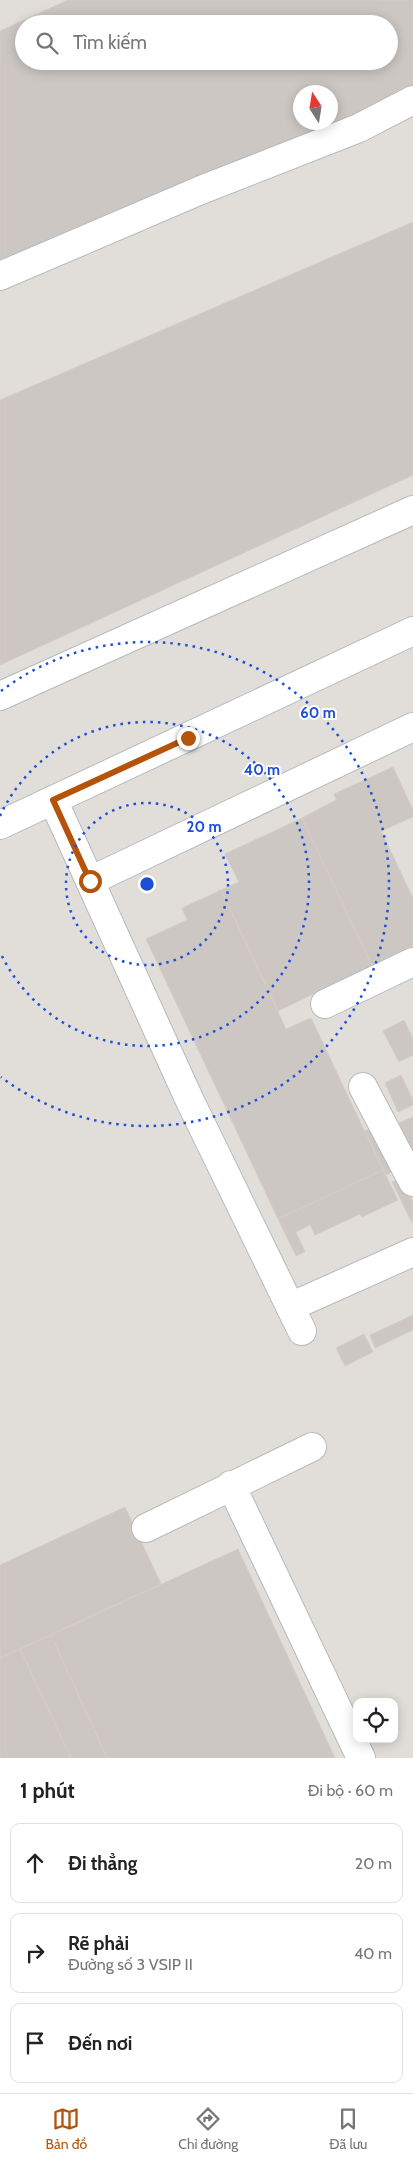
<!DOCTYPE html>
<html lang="vi">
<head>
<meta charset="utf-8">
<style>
  :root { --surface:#fff; --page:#f6f6f6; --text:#222; --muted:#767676; --line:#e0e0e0; --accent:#b45309 }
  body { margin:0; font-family:Cabin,sans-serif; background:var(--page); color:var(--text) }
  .controls { position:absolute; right:15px; bottom:15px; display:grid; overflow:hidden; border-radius:10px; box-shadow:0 2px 12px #0003 }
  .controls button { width:45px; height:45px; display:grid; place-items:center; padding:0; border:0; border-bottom:1px solid var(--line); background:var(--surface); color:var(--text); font:25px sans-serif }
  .compass { position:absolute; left:293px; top:85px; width:45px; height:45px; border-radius:50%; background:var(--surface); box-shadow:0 2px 12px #0003; rotate:348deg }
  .stop { position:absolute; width:15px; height:15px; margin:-11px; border:4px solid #b45309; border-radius:50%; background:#fff }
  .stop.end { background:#b45309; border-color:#fff; box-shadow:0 1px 5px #0008 }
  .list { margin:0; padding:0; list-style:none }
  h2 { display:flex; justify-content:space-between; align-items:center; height:65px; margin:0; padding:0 20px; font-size:21px }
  h2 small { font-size:16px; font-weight:400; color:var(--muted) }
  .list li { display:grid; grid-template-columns:32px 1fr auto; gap:15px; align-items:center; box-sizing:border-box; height:80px; margin:0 10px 10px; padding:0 10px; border:1px solid var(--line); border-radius:10px }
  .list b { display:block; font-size:19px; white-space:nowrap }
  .list p { margin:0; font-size:16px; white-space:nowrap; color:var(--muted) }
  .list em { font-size:16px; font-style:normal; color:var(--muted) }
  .icon { flex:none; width:28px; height:28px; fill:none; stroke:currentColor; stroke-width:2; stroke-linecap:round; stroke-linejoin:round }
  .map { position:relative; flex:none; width:413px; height:1758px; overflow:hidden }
  .search { position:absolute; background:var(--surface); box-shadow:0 2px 12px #0003; left:15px; right:15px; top:15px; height:55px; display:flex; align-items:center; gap:12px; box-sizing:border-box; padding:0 18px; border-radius:28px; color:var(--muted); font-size:19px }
  .sheet { height:335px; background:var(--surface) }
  nav { display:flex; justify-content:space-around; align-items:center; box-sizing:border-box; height:70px; border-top:1px solid var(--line); background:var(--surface); font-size:14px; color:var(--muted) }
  nav a { display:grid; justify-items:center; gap:2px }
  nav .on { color:var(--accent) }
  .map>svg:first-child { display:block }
  .industrial { fill:#e1deda; fill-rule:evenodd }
  .building { fill:#ccc7c3; stroke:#d6cdc3; fill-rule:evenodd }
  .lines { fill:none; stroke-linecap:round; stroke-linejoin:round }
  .minor-casing { stroke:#b6babd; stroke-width:30 }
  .minor { stroke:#fff; stroke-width:28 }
  .route { stroke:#b45309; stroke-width:6 }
  .ring { fill:none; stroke:#1d4ed8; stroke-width:2.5; stroke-dasharray:2.5 5 }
  .centre { fill:#1d4ed8; stroke:#fff; stroke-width:2.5 }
  .ring-label { font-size:15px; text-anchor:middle; font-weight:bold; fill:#1d4ed8; stroke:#fff; stroke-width:4; stroke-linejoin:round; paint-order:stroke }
</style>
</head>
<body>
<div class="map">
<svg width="413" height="1758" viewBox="0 0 413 1758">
  <rect width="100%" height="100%" fill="#f0ece6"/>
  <path class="industrial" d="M0,0H413V1758H0ZM24,24H389V61H24ZM300,92H330V122H300ZM357,1702H394V1739H357Z"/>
  <g class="building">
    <path d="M68,0H413V90L0,265V31ZM24,24H389V61H24ZM300,92H330V122H300Z"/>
    <path d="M413,222V475L0,665V400Z"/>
    <path d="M393,767L413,810V817L381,831L413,898V947L372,966L302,818L336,800L334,794Z"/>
    <path d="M302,818L372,966L278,1011L221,890L239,882L225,854Z"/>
    <path d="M221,890L286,1029L311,1018L383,1170L278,1219L146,939L187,920L182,908Z"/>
    <path d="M404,1020L413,1039V1055L399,1062L383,1031Z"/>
    <path d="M401,1075L413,1100V1105L398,1112L385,1083Z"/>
    <path d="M413,1117V1152L399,1123Z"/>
    <path d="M376,1126L397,1169L386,1175L365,1131Z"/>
    <path d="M383,1170L398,1200L362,1217L360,1214L315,1235L310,1225L296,1232L305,1252L296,1256L278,1219Z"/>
    <path d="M402,1178L413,1202L412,1223L392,1182Z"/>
    <path d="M413,1315V1330L375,1348L370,1335Z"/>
    <path d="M364,1334L373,1352L345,1366L336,1348Z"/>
    <path d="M125,1507L161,1584L0,1658V1565Z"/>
    <path d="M238,1549L335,1758H107L51,1635Z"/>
    <path d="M51,1635L107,1758H71L20,1649Z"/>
    <path d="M20,1649L71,1758H0V1658Z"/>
  </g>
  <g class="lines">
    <defs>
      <g id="minor">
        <path d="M0,276L201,190L359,128L413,100"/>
        <path d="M0,696L413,510"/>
        <path d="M53,800L190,1101L302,1331"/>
        <path d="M0,825L413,631"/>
        <path d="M90,881L413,727"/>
        <path d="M325,1004L413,962"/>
        <path d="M363,1087L413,1182"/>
        <path d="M290,1307L413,1252"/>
        <path d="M231,1485L361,1758"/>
        <path d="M146,1528L312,1447"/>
      </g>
    </defs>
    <use href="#minor" class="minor-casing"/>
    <use href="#minor" class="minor"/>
  </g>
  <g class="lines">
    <path class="route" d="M90,881L53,800L188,738"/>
  </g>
  <g class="ring">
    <circle cx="147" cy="884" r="81"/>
    <path d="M0 816A162 162 0 1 1 0 952"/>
    <path d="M1 691A242 242 0 1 1 1 1077"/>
  </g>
  <circle cx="147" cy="884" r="8" class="centre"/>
  <g class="ring-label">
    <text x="318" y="718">60 m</text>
    <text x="262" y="775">40 m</text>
    <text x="204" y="832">20 m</text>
  </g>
</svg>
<div class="controls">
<button><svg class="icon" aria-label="locate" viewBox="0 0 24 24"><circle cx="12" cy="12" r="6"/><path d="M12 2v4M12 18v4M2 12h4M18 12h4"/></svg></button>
</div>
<svg class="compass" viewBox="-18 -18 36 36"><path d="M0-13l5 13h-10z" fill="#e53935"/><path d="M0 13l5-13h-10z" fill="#767676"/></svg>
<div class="stop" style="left:90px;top:881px"></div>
<div class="stop end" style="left:188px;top:738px"></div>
<div class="search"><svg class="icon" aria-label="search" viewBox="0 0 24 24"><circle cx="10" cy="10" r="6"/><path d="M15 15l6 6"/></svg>Tìm kiếm</div>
</div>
<section class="sheet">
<h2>1 phút<small>Đi bộ · 60 m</small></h2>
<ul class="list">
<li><svg class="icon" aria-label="ahead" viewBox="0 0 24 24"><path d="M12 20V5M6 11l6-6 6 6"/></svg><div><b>Đi thẳng</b></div><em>20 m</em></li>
<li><svg class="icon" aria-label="right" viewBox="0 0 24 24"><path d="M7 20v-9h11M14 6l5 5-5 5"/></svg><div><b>Rẽ phải</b><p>Đường số 3 VSIP II</p></div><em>40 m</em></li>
<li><svg class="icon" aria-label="arrive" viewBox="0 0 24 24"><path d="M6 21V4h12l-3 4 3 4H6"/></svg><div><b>Đến nơi</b></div></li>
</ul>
</section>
<nav>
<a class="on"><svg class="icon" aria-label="map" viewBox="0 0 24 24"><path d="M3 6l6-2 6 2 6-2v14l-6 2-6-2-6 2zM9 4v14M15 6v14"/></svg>Bản đồ</a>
<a><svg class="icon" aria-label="directions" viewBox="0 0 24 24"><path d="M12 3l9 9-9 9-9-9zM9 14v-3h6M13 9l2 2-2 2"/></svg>Chỉ đường</a>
<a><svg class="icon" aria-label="saved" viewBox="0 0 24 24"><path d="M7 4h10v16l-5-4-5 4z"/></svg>Đã lưu</a>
</nav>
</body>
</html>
